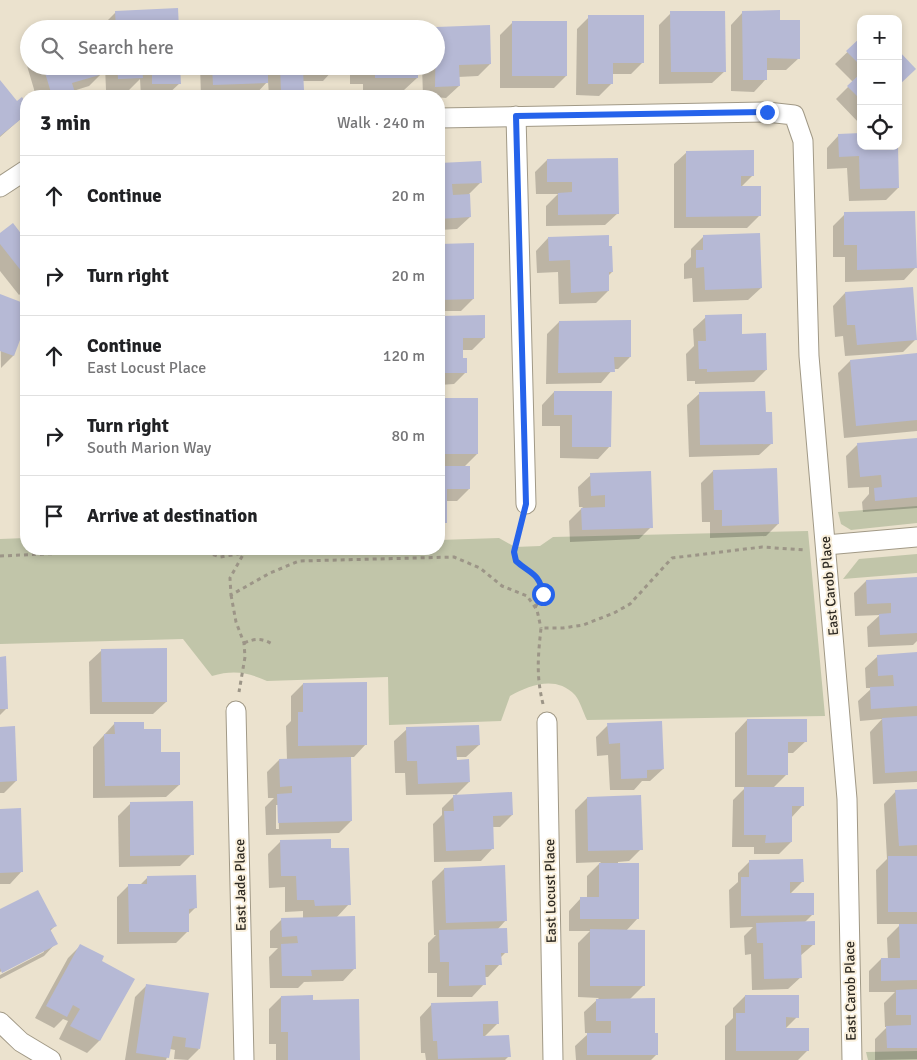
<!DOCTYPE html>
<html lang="en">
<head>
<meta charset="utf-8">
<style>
  :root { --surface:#fff; --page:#f2f2f2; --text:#202124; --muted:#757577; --line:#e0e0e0 }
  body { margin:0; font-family:Signika,sans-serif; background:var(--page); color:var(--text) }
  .controls { position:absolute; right:15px; top:15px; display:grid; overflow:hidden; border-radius:10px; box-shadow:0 2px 8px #0003 }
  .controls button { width:45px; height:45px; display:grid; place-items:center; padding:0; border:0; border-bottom:1px solid var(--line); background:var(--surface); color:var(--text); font:25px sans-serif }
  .stop { position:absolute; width:15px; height:15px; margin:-11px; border:4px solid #2563eb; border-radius:50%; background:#fff }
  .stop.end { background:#2563eb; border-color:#fff; box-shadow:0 1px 5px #0008 }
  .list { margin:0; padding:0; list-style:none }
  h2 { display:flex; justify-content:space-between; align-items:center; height:65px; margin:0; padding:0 20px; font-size:21px }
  h2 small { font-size:16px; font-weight:400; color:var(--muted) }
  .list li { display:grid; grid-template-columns:32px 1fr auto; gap:15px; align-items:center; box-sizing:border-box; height:80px; padding:0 20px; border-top:1px solid var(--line) }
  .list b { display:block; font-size:19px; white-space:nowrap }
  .list p { margin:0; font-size:16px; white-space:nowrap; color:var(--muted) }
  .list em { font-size:16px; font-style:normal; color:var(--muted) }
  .icon { flex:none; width:28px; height:28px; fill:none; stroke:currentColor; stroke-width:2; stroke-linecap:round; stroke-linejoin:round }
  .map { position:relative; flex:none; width:917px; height:1060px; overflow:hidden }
  .search { position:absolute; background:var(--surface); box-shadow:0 2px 8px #0003; left:20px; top:20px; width:425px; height:55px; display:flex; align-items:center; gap:12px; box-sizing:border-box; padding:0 18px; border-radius:28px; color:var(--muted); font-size:19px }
  .panel { position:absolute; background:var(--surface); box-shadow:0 2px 8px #0003; left:20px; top:90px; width:425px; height:465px; border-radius:20px }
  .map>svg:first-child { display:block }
  .green { fill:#c1c5a9 }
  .shadow { fill:#0003; fill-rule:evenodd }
  .building { fill:#b6b9d5 }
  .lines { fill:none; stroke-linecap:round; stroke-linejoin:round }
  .street-casing { stroke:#a19986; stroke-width:21 }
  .path { stroke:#9c9587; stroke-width:3; stroke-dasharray:4 4; stroke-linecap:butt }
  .street { stroke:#fff; stroke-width:19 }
  .route { stroke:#2563eb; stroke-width:6 }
  .labels { text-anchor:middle; stroke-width:4; stroke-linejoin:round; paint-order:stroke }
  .street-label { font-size:14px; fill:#2e2a23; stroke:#f9efdb }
</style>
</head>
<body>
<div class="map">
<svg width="917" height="1060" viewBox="0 0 917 1060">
  <rect width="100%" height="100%" fill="#ebe2ce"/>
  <g class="green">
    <path d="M917,506V523L851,530L841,524L838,512Z"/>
    <path d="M808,531L825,716L587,720C583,712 580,701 575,695C556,675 530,685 510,696L501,721L389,725L388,677L267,681C247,672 233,670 212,676L183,639L0,644V539L26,538V549H205L222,554L245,549H439V540L499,538L515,547L540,546L553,537Z"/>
    <path d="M917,554V573L843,579L859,559Z"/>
    <path d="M917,1051V1060H868L866,1052Z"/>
  </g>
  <g class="shadow">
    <path d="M116,12L178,29H104V24Z"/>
    <path d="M743,12L779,22L799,58L786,70H766V79L754,92L731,91V25Z"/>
    <path d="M671,13L725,71L712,83L659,84V25Z"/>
    <path d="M589,17L643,62L631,74H612V83L599,96L576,95L577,29Z"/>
    <path d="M513,22L566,76L554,88H500V35Z"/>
    <path d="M489,27L490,64L478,76L458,77L459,86L446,98L423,96L422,66H436V29H434Z"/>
    <path d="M861,39V121L859,123L836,99L853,82L835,64Z"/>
    <path d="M29,55V66H99L102,73L89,86L73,91L75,96H36L25,59Z"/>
    <path d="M105,66H179L180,83L167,95L141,96L140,79L129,90H106Z"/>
    <path d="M200,66H335V68L323,81H303V90L296,96H269L268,81L255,95L201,96Z"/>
    <path d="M350,66H417V78L404,90H363V84H350Z"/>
    <path d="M0,82L17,103L22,99L26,105V114L0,137Z"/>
    <path d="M839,135L861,146L898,188L886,200L849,201L847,168L827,169V148Z"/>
    <path d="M687,152L753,175L741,187L759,216L747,228H674V164Z"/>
    <path d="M547,160L618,213L605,225L546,226V206L558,194H536L535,172Z"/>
    <path d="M480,162L481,182L469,194L470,217L457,229L439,230V164Z"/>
    <path d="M845,214L916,267L904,280L845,282V257H833V226Z"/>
    <path d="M0,234L26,241V289L19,295L0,271Z"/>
    <path d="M703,237L761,288L748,300L693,302L692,278L684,279V264L691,257V249Z"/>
    <path d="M548,238L612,272L608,276V291L596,303L559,304L558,272L537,273L536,251Z"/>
    <path d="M439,245H473V299L461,311H439Z"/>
    <path d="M845,293L915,340L903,352L845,356L843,336L835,337L833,306Z"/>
    <path d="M0,296L26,305V320L13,356L1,368Z"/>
    <path d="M439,317H484V338L472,350H461L466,372L454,384L439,385Z"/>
    <path d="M706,317L741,335L766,370L754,382L695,384V381H687L686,354L694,346L693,329Z"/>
    <path d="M559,322L630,357L618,369H613L601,383L546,384L547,334Z"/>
    <path d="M917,355V431L844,438L838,373L850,361Z"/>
    <path d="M554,392L610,446L598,459L560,458V426H542V405Z"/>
    <path d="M700,393L764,413L772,443L759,455L689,457L687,405Z"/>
    <path d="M439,399H477V454L463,468L469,489L457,501H445V522L439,529Z"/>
    <path d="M917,440V508L863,512L862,502L869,494V487L848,488L846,456L858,444Z"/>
    <path d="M713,471L778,524L766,536L710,538V522H702L701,483Z"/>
    <path d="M591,475L651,527L639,539L570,542L569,521L583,507H579L578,487Z"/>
    <path d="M917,578V641L913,645L868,647L867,627L880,615L855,616L854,593L866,581Z"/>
    <path d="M102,650L166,702L153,714H90L89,662Z"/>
    <path d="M917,653V782L873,784L870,732L882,719L860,721L858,701L872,688H866L865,668L878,656Z"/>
    <path d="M0,658L7,708L0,715Z"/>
    <path d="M303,684L366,744L354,757H349L351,821L339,833L266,835L265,807L274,798H268L267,772L279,760H287L286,726L291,721V696ZM276,805H278L279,829H276Z"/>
    <path d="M747,720L806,741L793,753H787L786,775L773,788L802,806L791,818V842L779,854H754V847H732L733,800L746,787H735V733Z"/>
    <path d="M115,723L142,730L160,754L179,785L166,797L93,798V747Z"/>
    <path d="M608,725L663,769L650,781H642L634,790H610L608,755L597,756L596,737Z"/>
    <path d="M0,728L16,781L4,793H0Z"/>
    <path d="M407,729L479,745L466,757H455L469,782L455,796L512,815L500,827H492L493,848L481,861L434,862L433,824L442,815V808L456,794L406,795L405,773H395L394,741Z"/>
    <path d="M917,790V1059L875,1060V1039L887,1027H885L884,1003L895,992H869V971L881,959H888L887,938L901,924H877L876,870L887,859L884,804L896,791Z"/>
    <path d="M587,798L641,849L629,861L618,862V864L638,918L626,931L644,985L629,1000L654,1035L657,1054L651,1060H576L575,1046L589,1033H585L584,1012L599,998L578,997V943L590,931H569V911L581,898H587V876L601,862L576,863L575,810Z"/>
    <path d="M130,804L192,854L180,866L119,867L118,816Z"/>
    <path d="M0,810L22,871L10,884H0Z"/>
    <path d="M280,842L330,849L349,904L336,918L355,968L343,981L304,982L298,988H270L269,957L278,948H270V931L282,919H303V911L285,912V887L269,888L268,854Z"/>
    <path d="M750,861L802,882L790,894L812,915L805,922L814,944L800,956L801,977L788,989L752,990L751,954L745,955L744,936L753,927L730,928L729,890L738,882V873Z"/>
    <path d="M444,869L506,920L497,930L506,952L500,958V964L488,977H484V984L472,997H437V973H428V943L436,935H434L432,881Z"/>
    <path d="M147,878L195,908L188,915V931L176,943L117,944V897L129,885H140Z"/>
    <path d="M0,911L56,925L50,931L56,943L44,956L0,979V975L44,952V950L0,972Z"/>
    <path d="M80,946L100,962L133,980L99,1041L87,1053L59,1039L68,1021L63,1019L54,1028L35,1018L68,958Z"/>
    <path d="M147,985L199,1049L188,1060L174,1059L175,1050L170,1049L166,1060H125L135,997Z"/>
    <path d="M745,996L797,1017L785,1029L808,1050L798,1060H725V1026L733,1018V1008Z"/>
    <path d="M281,997L312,1001L358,1060H276V1044H269V1009Z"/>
    <path d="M432,1004L498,1023L484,1037L509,1056L505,1060H426L425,1053H421L420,1017Z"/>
  </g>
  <g class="building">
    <path d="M178,8L179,29H116L115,11Z"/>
    <path d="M780,10V20H800V59L767,58V80H743L742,11Z"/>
    <path d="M670,11H725L726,72H671Z"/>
    <path d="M588,15H644V63H613V84H588Z"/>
    <rect x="512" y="21" width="55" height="55"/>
    <path d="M335,22V29H293V23Z"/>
    <path d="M362,24L418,25V29H362Z"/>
    <path d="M490,25L491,64L459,65L460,86L435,87L436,27Z"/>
    <path d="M861,37V66L846,51Z"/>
    <path d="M898,50L916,69L898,86Z"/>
    <path d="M43,66H101L103,74L72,83L76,96H52Z"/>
    <path d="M117,66H142L143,78L118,79Z"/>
    <path d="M152,66H180L181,84H152Z"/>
    <path d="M212,66H268V83L213,85Z"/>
    <path d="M280,66H336V69L303,70L304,90L281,91Z"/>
    <path d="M362,66H418V78H375V73H362Z"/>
    <path d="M861,73V100L847,86Z"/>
    <path d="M0,80L17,101L22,97L26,103V115L0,136Z"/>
    <path d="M861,133V146H898L899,188L860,189L859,156L839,157L838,134Z"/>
    <path d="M754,150V176H741V186H761V216L686,217V151Z"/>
    <path d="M618,158L619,214L558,215V193L572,192V182H547V159Z"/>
    <path d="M481,161L482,183L452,184L453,195L470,194L471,217L439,219V163Z"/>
    <path d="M915,211L917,268L857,270V245H844V212Z"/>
    <path d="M13,223L26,240V277L0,244V233Z"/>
    <path d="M760,233L762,288L705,290L704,267L696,268V250H703V235Z"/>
    <path d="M609,235V246H612L613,272H609V291L571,293L570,260L549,261L548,237Z"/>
    <path d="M474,243V299L439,300V244Z"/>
    <path d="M913,287L917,340L857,345L855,325H847L845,292Z"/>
    <path d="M0,294L26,304V324L14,356L0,351Z"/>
    <path d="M742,314V334L766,333L767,370L707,372V369H699L698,341H706L705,315Z"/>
    <path d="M485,315V338H463V358H467V373H439V316Z"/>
    <path d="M631,320V357H614L615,372L558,373L559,321Z"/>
    <path d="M917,353V420L856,426L850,360Z"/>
    <path d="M554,391H612L611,447H572V415H554Z"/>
    <path d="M765,391L766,412H772L773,444L700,445L699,392Z"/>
    <rect x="439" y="398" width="39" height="56"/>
    <path d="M917,438V497L875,501L874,488L882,487L881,475L860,477L857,443Z"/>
    <path d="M439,466H470V489H447V523H439Z"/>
    <path d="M777,468L779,524L722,526V510H714L713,470Z"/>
    <path d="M651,471L653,528L582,530L581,508L605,507V495L591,496L590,473Z"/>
    <path d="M917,577V633L880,635L879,614L891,613V603L867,604L866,580Z"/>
    <path d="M167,648V702H102L101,649Z"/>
    <path d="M917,652V706L871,709L870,687L894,686L893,675L878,676L877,655Z"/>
    <path d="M6,656L8,709H0V657Z"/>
    <path d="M367,682V745L298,746V712H303V683Z"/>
    <path d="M917,716V771L885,773L882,718Z"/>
    <path d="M747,719H807V742H788V775H747Z"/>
    <path d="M662,721L664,769L647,770V778L621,779L620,743L609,744L607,723Z"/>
    <path d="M114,722H144V729H161V752H180V785L105,786L104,734H115Z"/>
    <path d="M479,725L480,745L456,746L457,760L469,759L470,782L418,784L417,761H407L406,727Z"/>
    <path d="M15,726L17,781L0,782V727Z"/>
    <path d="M351,757L352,821L278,823L277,794L292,793V786L280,787L279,759Z"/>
    <path d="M744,787H804V806H792V842L765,843L766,835H744Z"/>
    <path d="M917,789V845L899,846L895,790Z"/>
    <path d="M512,792L513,815L493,816L494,849L446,851L444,811H454L453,795Z"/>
    <path d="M641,795L643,850L588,851L587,797Z"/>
    <path d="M193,801L194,855L130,856V802Z"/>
    <path d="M21,808L23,872L0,873V809Z"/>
    <path d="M331,839V848H349L351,905L315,906L314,900H297L296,876H281L280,840Z"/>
    <rect x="888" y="856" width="29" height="56"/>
    <path d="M803,859L804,882H790V893H814V915L741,916V877H749V860Z"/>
    <path d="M599,863H639V919H580V897H599Z"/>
    <path d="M505,865L507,921L446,923L444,868Z"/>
    <path d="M196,875L197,908L189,909V932H129L128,884H147V876Z"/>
    <path d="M38,890L57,926L50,929L58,944L2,973L0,968V909Z"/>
    <path d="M355,916L356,969L311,970L312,976H282L281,944L298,943L297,936L282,937L281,918Z"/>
    <path d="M815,921V945H801L802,978L764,979L763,943H757L756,923Z"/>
    <path d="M899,924H917V980L881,981V958H900Z"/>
    <path d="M507,928L508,953H501L502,965H485L486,985L449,986V962H440L439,930Z"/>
    <path d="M590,929L645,930V986H590Z"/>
    <path d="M80,944L104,956L102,961L135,979L100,1041L70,1026L80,1009L73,1005L67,1017L46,1006Z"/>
    <path d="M146,984L209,993L200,1049L185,1047L186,1038L173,1036L169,1058L136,1053Z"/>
    <path d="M917,989V1048H887L886,1026L911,1025V1015H896V990Z"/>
    <path d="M313,995V1000L359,999L360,1060H288V1032H281V996Z"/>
    <path d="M745,995H799V1018L786,1017V1028H809V1051H736V1013H745Z"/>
    <path d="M655,998V1033H658V1055H587V1033H611V1021H596V999Z"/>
    <path d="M498,1001L499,1024H483V1036L509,1035L511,1057L438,1059L437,1041H433L431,1003Z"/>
  </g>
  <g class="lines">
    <defs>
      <g id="street">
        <path d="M516,116L526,504"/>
        <path d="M439,118L767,112L794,115L803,141L809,356L847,799L852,1060"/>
        <path d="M0,187L26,170"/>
        <path d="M826,545L917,537"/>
        <path d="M236,711L244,1060"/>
        <path d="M547,722L553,1060"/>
        <path d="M0,1022L21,1042L51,1060"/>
      </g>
    </defs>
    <use href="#street" class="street-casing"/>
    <g class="path">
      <path d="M522,521L514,552L516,561C534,579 551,578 535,608"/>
      <path d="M198,549L220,557L244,553"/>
      <path d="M242,549L244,553L230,578L231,595L270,573L299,561L454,557L480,568L502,586L527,596L537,610L541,628"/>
      <path d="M0,556L154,549"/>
      <path d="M231,595L236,622L244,643L245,657L239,692"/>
      <path d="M244,643C256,638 262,638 274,645"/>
      <path d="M543,704C536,675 538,657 541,628H563L583,625L614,613L630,604L672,558L762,547L805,550"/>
    </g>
    <use href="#street" class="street"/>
  </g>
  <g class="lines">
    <path class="route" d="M543,594C539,572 530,574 516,561L514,552L526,504L516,116L767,112"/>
  </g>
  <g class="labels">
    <g class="street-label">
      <text transform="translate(829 586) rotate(-95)" y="5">East Carob Place</text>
      <text transform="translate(240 885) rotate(-91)" y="5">East Jade Place</text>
      <text transform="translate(550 891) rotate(-91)" y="5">East Locust Place</text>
      <text transform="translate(850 991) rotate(-91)" y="5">East Carob Place</text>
    </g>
  </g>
</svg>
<div class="controls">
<button>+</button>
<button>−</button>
<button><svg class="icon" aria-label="locate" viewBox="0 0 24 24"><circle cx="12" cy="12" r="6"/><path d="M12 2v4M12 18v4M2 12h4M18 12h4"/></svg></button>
</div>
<div class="stop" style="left:543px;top:594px"></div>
<div class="stop end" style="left:767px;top:112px"></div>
<div class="search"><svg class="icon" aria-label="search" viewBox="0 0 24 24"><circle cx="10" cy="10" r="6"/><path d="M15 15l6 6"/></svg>Search here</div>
<section class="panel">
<h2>3 min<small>Walk · 240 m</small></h2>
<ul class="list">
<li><svg class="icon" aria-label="ahead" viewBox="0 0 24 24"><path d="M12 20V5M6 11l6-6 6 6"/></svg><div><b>Continue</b></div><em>20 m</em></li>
<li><svg class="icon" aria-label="right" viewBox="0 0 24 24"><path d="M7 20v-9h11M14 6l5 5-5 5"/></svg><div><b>Turn right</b></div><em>20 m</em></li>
<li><svg class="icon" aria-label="ahead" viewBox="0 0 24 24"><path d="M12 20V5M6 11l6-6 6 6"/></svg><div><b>Continue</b><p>East Locust Place</p></div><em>120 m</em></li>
<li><svg class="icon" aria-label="right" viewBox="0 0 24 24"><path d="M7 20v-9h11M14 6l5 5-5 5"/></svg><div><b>Turn right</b><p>South Marion Way</p></div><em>80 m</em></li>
<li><svg class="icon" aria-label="arrive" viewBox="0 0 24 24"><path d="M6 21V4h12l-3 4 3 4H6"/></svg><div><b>Arrive at destination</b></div></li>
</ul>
</section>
</div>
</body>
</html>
